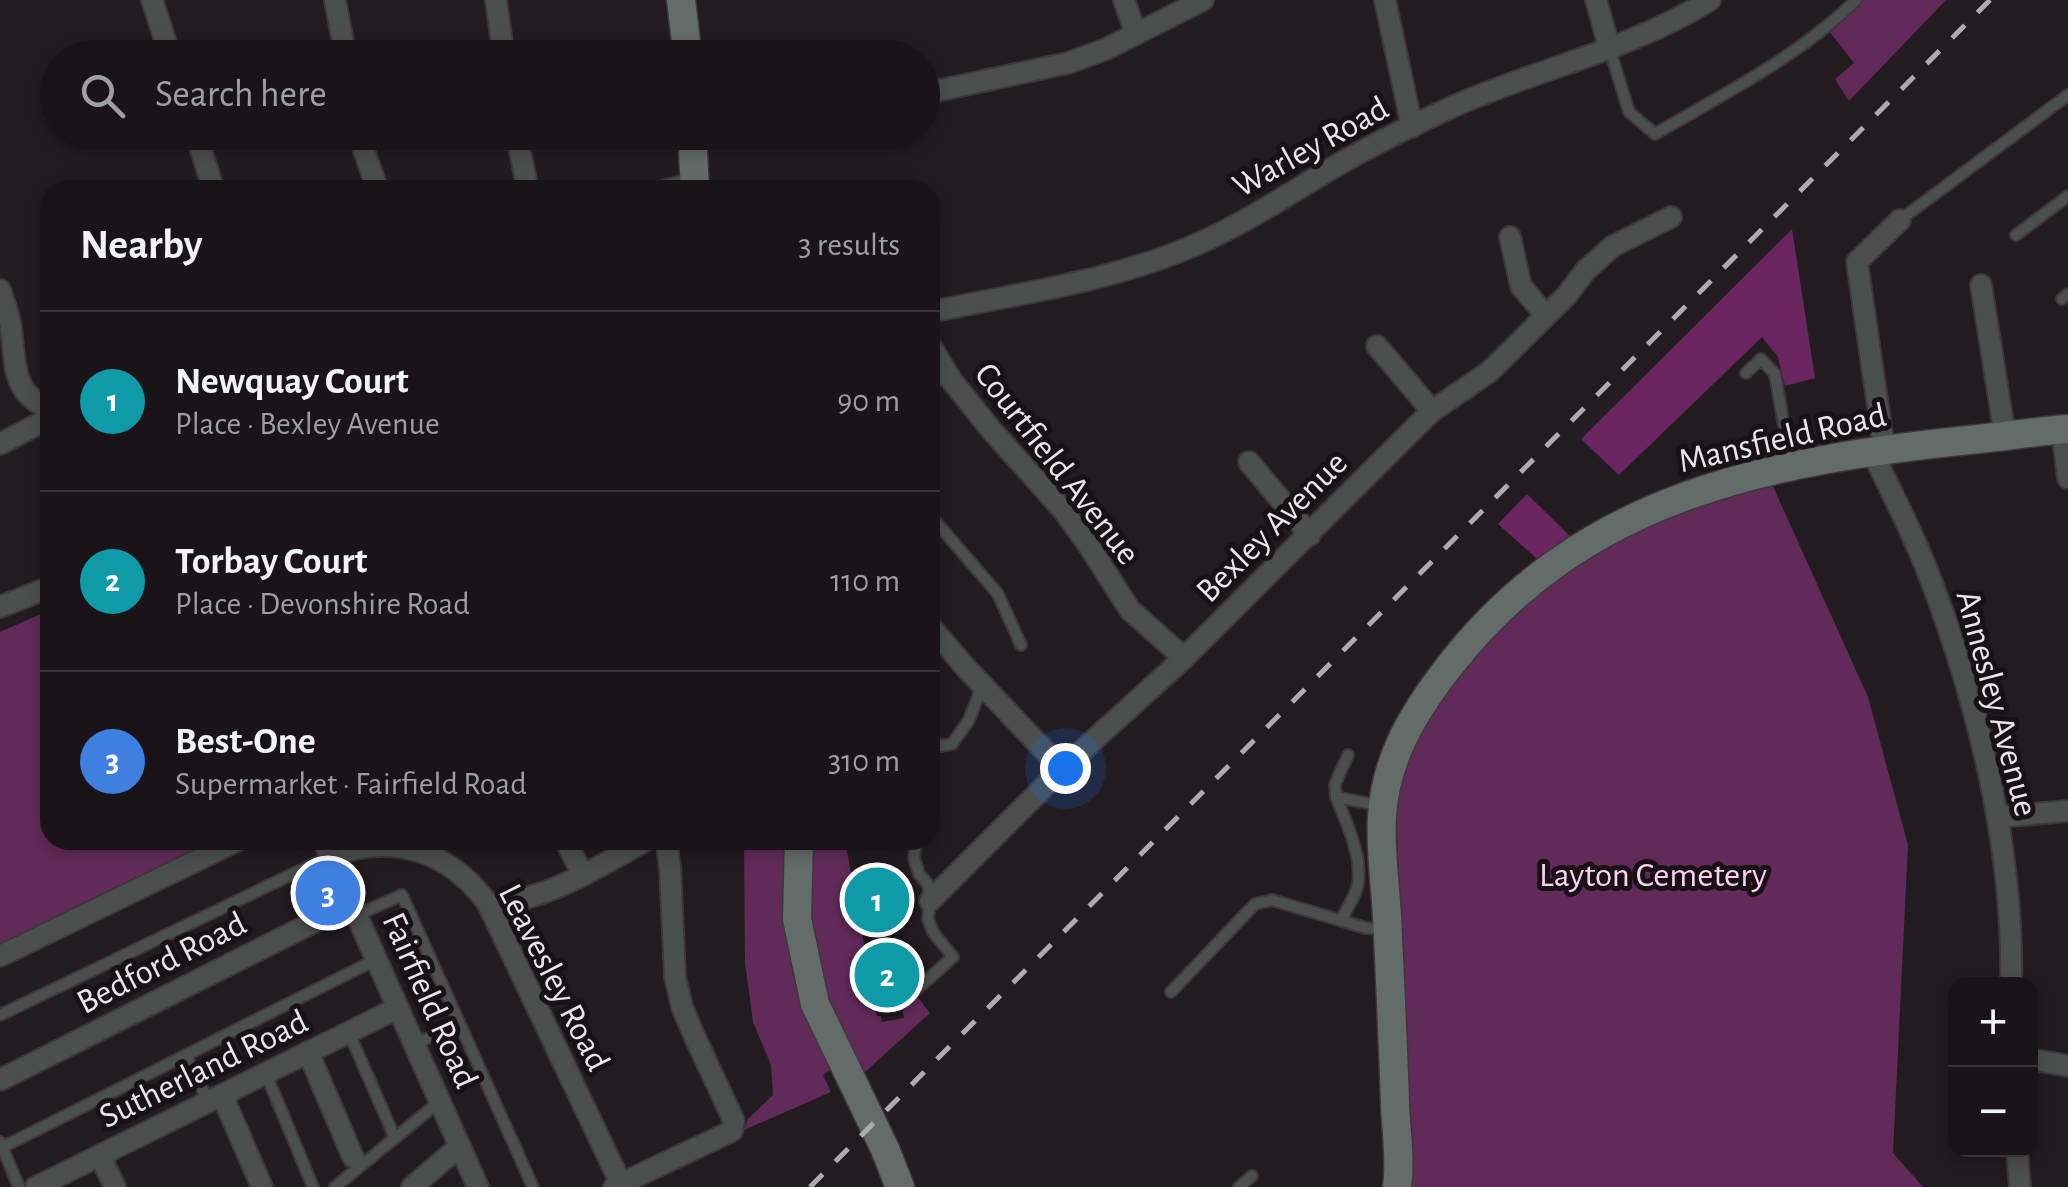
<!DOCTYPE html>
<html lang="en">
<head>
<meta charset="utf-8">
<style>
  :root { --surface:#1a1418; --page:#272125; --text:#f1f3f6; --muted:#9f9ea2; --line:#383337; --accent:#db2777 }
  body { margin:0; font-family:"Alegreya Sans",sans-serif; background:var(--page); color:var(--text) }
  .controls { position:absolute; right:30px; bottom:30px; display:grid; overflow:hidden; border-radius:20px; box-shadow:0 5px 15px #0003 }
  .controls button { width:90px; height:90px; display:grid; place-items:center; padding:0; border:0; border-bottom:2px solid var(--line); background:var(--surface); color:var(--text); font:50px sans-serif }
  .you { position:absolute; left:1065px; top:768px; width:35px; height:35px; margin:-25px; border:8px solid #fff; border-radius:50%; background:#1a73e8; box-shadow:0 0 0 15px #1a73e833 }
  .badge { display:grid; place-items:center; width:65px; height:65px; border-radius:50%; background:var(--accent); color:#fff; font-size:32px; font-weight:700 }
  .pin { position:absolute; translate:-50% -50%; border:5px solid #fff; box-shadow:0 2px 10px #0006 }
  .list { margin:0; padding:0; list-style:none }
  h2 { display:flex; justify-content:space-between; align-items:center; height:130px; margin:0; padding:0 40px; font-size:42px }
  h2 small { font-size:32px; font-weight:400; color:var(--muted) }
  .list li { display:grid; grid-template-columns:65px 1fr auto; gap:30px; align-items:center; box-sizing:border-box; height:180px; padding:0 40px; border-top:2px solid var(--line) }
  .list b { display:block; font-size:38px; white-space:nowrap }
  .list p { margin:0; font-size:32px; white-space:nowrap; color:var(--muted) }
  .list em { font-size:32px; font-style:normal; color:var(--muted) }
  .icon { flex:none; width:55px; height:55px; fill:none; stroke:currentColor; stroke-width:2; stroke-linecap:round; stroke-linejoin:round }
  .map { position:relative; flex:none; width:2068px; height:1187px; overflow:hidden }
  .search { position:absolute; background:var(--surface); box-shadow:0 5px 15px #0003; left:40px; top:40px; width:900px; height:110px; display:flex; align-items:center; gap:25px; box-sizing:border-box; padding:0 35px; border-radius:55px; color:var(--muted); font-size:38px }
  .panel { position:absolute; background:var(--surface); box-shadow:0 5px 15px #0003; left:40px; top:180px; width:900px; height:670px; border-radius:30px }
  .map>svg:first-child { display:block }
  .green { fill:#622a59 }
  .forest { fill:#6b2561 }
  .lines { fill:none; stroke-linecap:round; stroke-linejoin:round }
  .lane-casing { stroke:#3e373c; stroke-width:14 }
  .street-casing { stroke:#3e373c; stroke-width:24 }
  .secondary-casing { stroke:#3e373c; stroke-width:31 }
  .lane { stroke:#4b4f4e; stroke-width:10 }
  .street { stroke:#4b4f4e; stroke-width:20 }
  .secondary { stroke:#646c69; stroke-width:28 }
  .rail { stroke:#afaaae; stroke-width:5; stroke-dasharray:18 18; stroke-linecap:butt }
  .labels { text-anchor:middle; stroke-width:10; stroke-linejoin:round; paint-order:stroke }
  .street-label { font-size:35px; fill:#ebe6ea; stroke:#181217 }
  .park-label { font-size:35px; fill:#fad1f1; stroke:#181217 }
</style>
</head>
<body>
<div class="map">
<svg width="2068" height="1187" viewBox="0 0 2068 1187">
  <rect width="100%" height="100%" fill="#221b20"/>
  <g class="green">
    <path d="M1864,0H1946L1849,101L1835,79L1854,63L1829,31Z"/>
    <path d="M1771,482L1868,697L1908,845L1893,1153L1923,1187H1410V1109L1396,811L1404,771L1415,740L1429,712L1473,653L1575,559L1678,508Z"/>
    <path d="M50,610V840H212L0,945V632Z"/>
    <path d="M744,840H787L833,1068L823,1075L831,1092L744,1130L748,1119L773,1095L771,1065L753,1022L745,963Z"/>
    <path d="M799,840H845L877,1016H881L882,1022L904,1018L900,996L913,991L930,1013L864,1073L854,1054L815,1004Z"/>
  </g>
  <g class="forest">
    <path d="M1792,229L1815,378L1785,386L1778,357L1762,337L1619,475L1581,439Z"/>
    <path d="M1527,494L1576,542L1544,565L1498,524Z"/>
  </g>
  <g class="lines">
    <defs>
      <g id="lane">
        <path d="M1610,50L1629,112L1655,134C1722,95 1801,55 1856,0"/>
        <path d="M1900,220L2068,95"/>
        <path d="M2016,235L2068,196"/>
        <path d="M2062,299L2068,294"/>
        <path d="M1746,373L1761,359L1775,374L1791,466"/>
        <path d="M930,387L947,373"/>
        <path d="M930,515L998,594L1021,645"/>
        <path d="M930,739L940,746L952,744L969,720L982,686"/>
        <path d="M1348,755L1335,784L1336,797L1382,806"/>
        <path d="M1336,797C1347,824 1362,854 1358,884C1356,896 1346,909 1341,921"/>
        <path d="M916,840L914,858L919,874L928,884L930,901L928,919L933,932L953,957L916,990"/>
        <path d="M357,915L402,895L533,1187"/>
        <path d="M1171,992L1255,904L1272,900L1366,928L1387,929"/>
        <path d="M0,1015L330,856"/>
        <path d="M349,1033L395,1138"/>
        <path d="M415,1044L459,1024"/>
        <path d="M186,1055L208,1101"/>
        <path d="M266,1074L313,1187"/>
        <path d="M0,1142L19,1187"/>
        <path d="M3,1147L377,959"/>
        <path d="M335,1187L439,1102"/>
        <path d="M1239,1187L1252,1176"/>
      </g>
      <g id="street">
        <path d="M152,0L171,58"/>
        <path d="M335,0L346,58"/>
        <path d="M496,0L504,58"/>
        <path d="M1124,0L1136,34"/>
        <path d="M1385,0L1412,127"/>
        <path d="M1596,0L1610,50"/>
        <path d="M922,94L1068,63L1106,49L1203,0"/>
        <path d="M195,132L214,190"/>
        <path d="M361,132L364,151L378,190"/>
        <path d="M516,132L528,190"/>
        <path d="M666,190L694,184"/>
        <path d="M1510,237L1521,286L1545,315"/>
        <path d="M1981,285L2005,436"/>
        <path d="M0,290C4,302 10,316 11,329C16,364 11,393 50,409"/>
        <path d="M930,312C1016,294 1107,282 1188,248C1242,226 1291,192 1341,163C1376,143 1413,125 1450,108C1536,69 1628,51 1710,0"/>
        <path d="M930,345L952,381L993,432L1064,511L1089,546L1130,610L1184,658"/>
        <path d="M1377,346L1432,411"/>
        <path d="M2062,429L2068,478"/>
        <path d="M0,444L50,418"/>
        <path d="M1884,448L1857,262L1900,220"/>
        <path d="M1872,451C1891,492 1913,533 1929,575C1978,702 2014,849 2011,984"/>
        <path d="M1249,462L1310,535"/>
        <path d="M0,607L50,587"/>
        <path d="M930,626L967,669L1062,769"/>
        <path d="M1998,817L2068,811"/>
        <path d="M323,840L478,1187"/>
        <path d="M565,840L583,875"/>
        <path d="M330,856C393,833 449,850 488,904L621,1184"/>
        <path d="M930,901L1062,769L1184,658L1432,411L1489,372L1567,295L1586,270L1613,246L1671,217"/>
        <path d="M488,904C548,901 595,868 647,840"/>
        <path d="M0,956L239,840"/>
        <path d="M308,1052L353,1157"/>
        <path d="M2030,1059L2068,1066"/>
        <path d="M0,1080L352,903"/>
        <path d="M222,1095L262,1187"/>
        <path d="M2017,1150L2020,1187"/>
        <path d="M100,1156L115,1187"/>
        <path d="M36,1187L398,1008"/>
        <path d="M412,1187L460,1146"/>
        <path d="M614,1187L732,1131L734,1121L693,1033L682,1007L675,977L670,867L666,840"/>
      </g>
      <g id="secondary">
        <path d="M681,0L688,58"/>
        <path d="M692,132L695,190"/>
        <path d="M799,840L797,919L815,1004L885,1149L900,1187"/>
        <path d="M1397,1187C1401,1160 1396,1131 1395,1104C1393,1041 1390,978 1387,915C1385,883 1380,849 1382,817C1385,760 1413,713 1448,668C1582,494 1772,460 1978,439C2008,436 2038,431 2068,429"/>
      </g>
    </defs>
    <use href="#lane" class="lane-casing"/>
    <use href="#street" class="street-casing"/>
    <use href="#secondary" class="secondary-casing"/>
    <use href="#lane" class="lane"/>
    <use href="#street" class="street"/>
    <use href="#secondary" class="secondary"/>
    <path class="rail" d="M810,1187L1990,0"/>
  </g>
  <g class="labels">
    <g class="street-label">
      <text transform="translate(1310 146) rotate(-29)" y="12">Warley Road</text>
      <text transform="translate(1782 437) rotate(-13)" y="12">Mansfield Road</text>
      <text transform="translate(1058 463) rotate(52)" y="12">Courtfield Avenue</text>
      <text transform="translate(1271 526) rotate(-45)" y="12">Bexley Avenue</text>
      <text transform="translate(1998 703) rotate(75)" y="12">Annesley Avenue</text>
      <text transform="translate(161 962) rotate(-27)" y="12">Bedford Road</text>
      <text transform="translate(555 977) rotate(63)" y="12">Leavesley Road</text>
      <text transform="translate(431 1000) rotate(66)" y="12">Fairfield Road</text>
      <text transform="translate(203 1068) rotate(-26)" y="12">Sutherland Road</text>
    </g>
    <g class="park-label">
      <text x="1653" y="886">Layton Cemetery</text>
    </g>
  </g>
</svg>
<div class="controls">
<button>+</button>
<button>−</button>
</div>
<div class="you"></div>
<div class="pin badge" style="left:877px;top:900px;background:#0f9aa8">1</div>
<div class="pin badge" style="left:887px;top:975px;background:#0f9aa8">2</div>
<div class="pin badge" style="left:328px;top:893px;background:#3f7fe0">3</div>
<div class="search"><svg class="icon" aria-label="search" viewBox="0 0 24 24"><circle cx="10" cy="10" r="6"/><path d="M15 15l6 6"/></svg>Search here</div>
<section class="panel">
<h2>Nearby<small>3 results</small></h2>
<ul class="list">
<li><span class="badge" style="background:#0f9aa8">1</span><div><b>Newquay Court</b><p>Place · Bexley Avenue</p></div><em>90 m</em></li>
<li><span class="badge" style="background:#0f9aa8">2</span><div><b>Torbay Court</b><p>Place · Devonshire Road</p></div><em>110 m</em></li>
<li><span class="badge" style="background:#3f7fe0">3</span><div><b>Best-One</b><p>Supermarket · Fairfield Road</p></div><em>310 m</em></li>
</ul>
</section>
</div>
</body>
</html>
